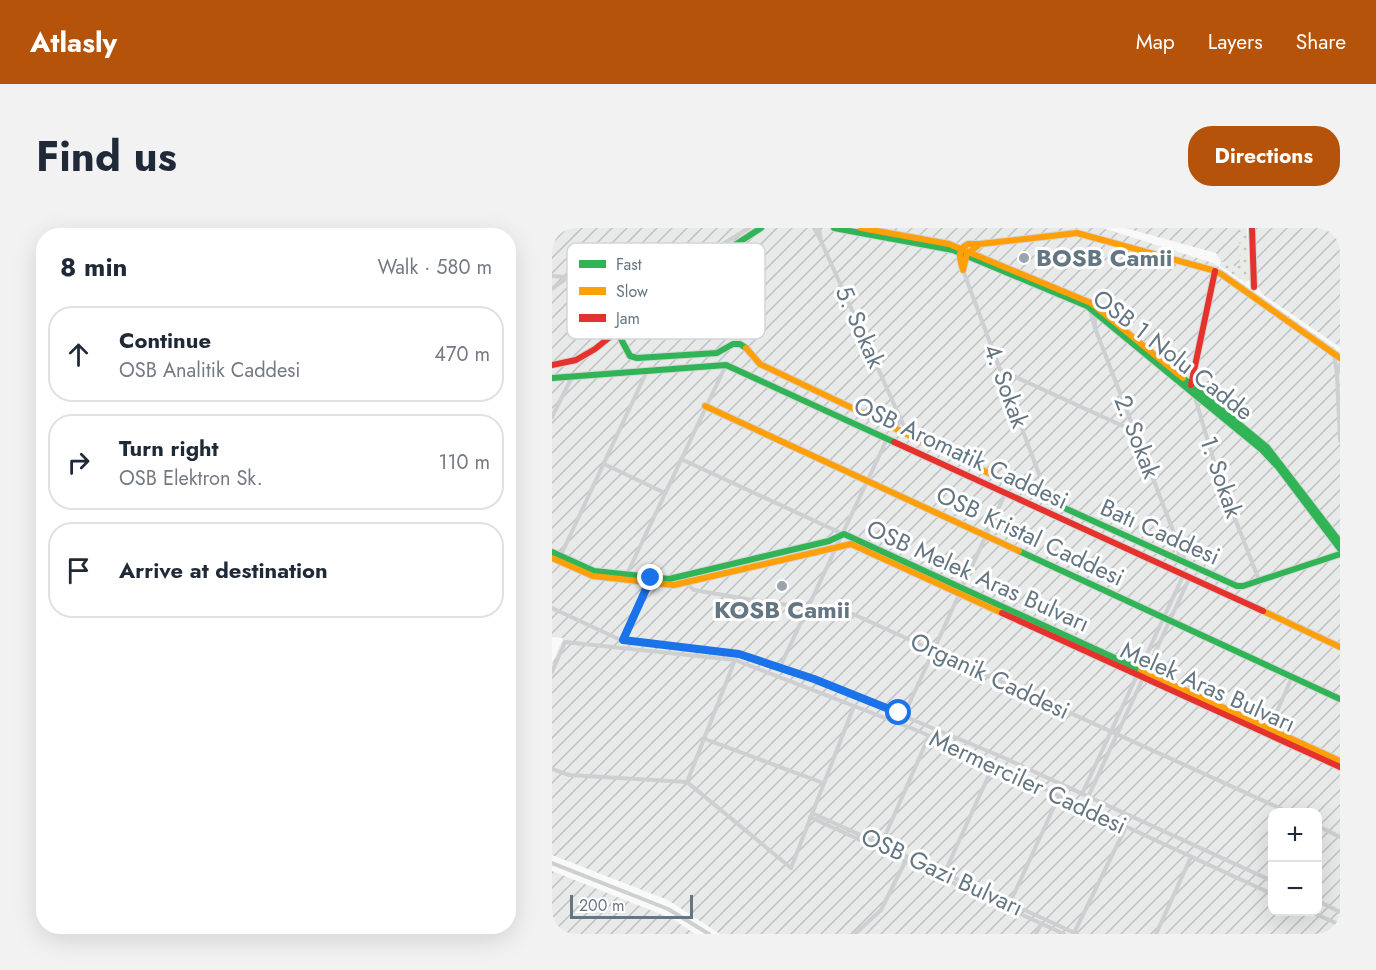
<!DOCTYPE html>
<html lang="en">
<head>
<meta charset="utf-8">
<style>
  :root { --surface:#fff; --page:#f2f2f3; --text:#1f2937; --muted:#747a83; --line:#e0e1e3; --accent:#b45309 }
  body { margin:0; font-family:Jost,sans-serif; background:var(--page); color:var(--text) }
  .controls { position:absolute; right:18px; bottom:18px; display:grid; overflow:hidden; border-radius:12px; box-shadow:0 6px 24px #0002 }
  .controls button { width:54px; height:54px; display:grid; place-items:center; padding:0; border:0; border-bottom:2px solid var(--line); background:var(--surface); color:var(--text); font:30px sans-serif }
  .scale { position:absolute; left:18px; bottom:15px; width:123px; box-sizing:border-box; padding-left:6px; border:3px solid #657683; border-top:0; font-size:16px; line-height:21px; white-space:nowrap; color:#657683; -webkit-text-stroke:4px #fff; paint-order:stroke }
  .stop { position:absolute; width:18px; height:18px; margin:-14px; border:4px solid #1a73e8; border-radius:50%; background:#fff }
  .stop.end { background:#1a73e8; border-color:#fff; box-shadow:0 2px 6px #0008 }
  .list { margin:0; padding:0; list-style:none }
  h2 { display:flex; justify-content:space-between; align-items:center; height:78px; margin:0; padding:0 24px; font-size:26px }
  h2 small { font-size:20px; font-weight:400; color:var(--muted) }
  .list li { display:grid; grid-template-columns:39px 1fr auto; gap:18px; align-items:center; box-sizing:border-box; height:96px; margin:0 12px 12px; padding:0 12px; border:2px solid var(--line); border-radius:24px }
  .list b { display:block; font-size:22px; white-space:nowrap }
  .list p { margin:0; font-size:20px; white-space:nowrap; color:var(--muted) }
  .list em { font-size:20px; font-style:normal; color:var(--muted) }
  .icon { flex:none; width:33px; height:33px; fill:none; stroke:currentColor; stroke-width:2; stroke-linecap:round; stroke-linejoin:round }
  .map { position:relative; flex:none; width:788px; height:706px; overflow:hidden; border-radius:24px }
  header { display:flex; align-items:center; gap:36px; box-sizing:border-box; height:84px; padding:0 30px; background:var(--accent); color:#fff }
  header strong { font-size:28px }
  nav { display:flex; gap:33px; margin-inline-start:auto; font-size:21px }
  .intro { display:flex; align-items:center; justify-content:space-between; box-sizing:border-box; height:144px; padding:0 36px }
  h1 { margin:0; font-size:42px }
  .button { padding:15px 27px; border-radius:24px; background:var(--accent); color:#fff; font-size:21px; font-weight:700 }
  main { display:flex; gap:36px; padding:0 36px }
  aside { flex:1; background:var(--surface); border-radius:24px; box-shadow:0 6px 24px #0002 }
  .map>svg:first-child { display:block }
  .industrial { fill:url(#industrial-furrows); fill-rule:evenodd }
  .grass { fill:url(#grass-dots) }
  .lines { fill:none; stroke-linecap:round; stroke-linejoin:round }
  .fast-casing { stroke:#d5d6d7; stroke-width:8 }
  .slow-casing { stroke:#d5d6d7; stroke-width:8 }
  .jam-casing { stroke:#d5d6d7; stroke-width:8 }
  .street { stroke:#cecfd0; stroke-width:4 }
  .fast { stroke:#30b455; stroke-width:6 }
  .slow { stroke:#ff9f0a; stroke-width:6 }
  .jam { stroke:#e5322d; stroke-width:6 }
  .route { stroke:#1a73e8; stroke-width:8 }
  .poi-dot { fill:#99a4ac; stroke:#fff; stroke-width:2 }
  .labels { text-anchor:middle; stroke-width:6; stroke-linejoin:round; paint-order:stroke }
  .poi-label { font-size:24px; font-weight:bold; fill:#657683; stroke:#fff; text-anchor:start }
  .street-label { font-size:24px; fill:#657683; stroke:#fff }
  .key { fill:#fff; stroke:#d1d6da; stroke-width:1.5 }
  .key-label { font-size:16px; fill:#657683 }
</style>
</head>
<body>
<header>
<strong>Atlasly</strong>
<nav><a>Map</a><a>Layers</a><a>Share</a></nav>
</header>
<div class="intro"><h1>Find us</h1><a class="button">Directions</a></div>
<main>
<aside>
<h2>8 min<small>Walk · 580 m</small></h2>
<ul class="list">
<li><svg class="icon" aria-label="ahead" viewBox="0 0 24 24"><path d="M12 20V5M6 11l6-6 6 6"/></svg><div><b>Continue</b><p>OSB Analitik Caddesi</p></div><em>470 m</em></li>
<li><svg class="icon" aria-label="right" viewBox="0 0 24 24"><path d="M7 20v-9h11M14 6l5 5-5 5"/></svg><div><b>Turn right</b><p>OSB Elektron Sk.</p></div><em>110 m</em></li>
<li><svg class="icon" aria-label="arrive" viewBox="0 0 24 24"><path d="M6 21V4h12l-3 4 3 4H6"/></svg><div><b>Arrive at destination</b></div></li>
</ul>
</aside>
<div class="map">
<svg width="788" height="706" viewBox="0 0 788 706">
  <defs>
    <pattern id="industrial-furrows" width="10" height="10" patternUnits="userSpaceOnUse" patternTransform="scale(1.5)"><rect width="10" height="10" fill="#e8e9e9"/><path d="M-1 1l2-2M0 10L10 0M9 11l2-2" fill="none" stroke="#c0c1c2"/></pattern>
    <pattern id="grass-dots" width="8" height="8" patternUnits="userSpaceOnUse" patternTransform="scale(1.5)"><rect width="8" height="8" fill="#e8ebe6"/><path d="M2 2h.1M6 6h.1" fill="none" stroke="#c0c3c0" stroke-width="1.8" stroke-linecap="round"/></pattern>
  </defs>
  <rect width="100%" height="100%" fill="#f9f9f9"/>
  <g class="industrial">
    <path d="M0,0H551L661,35L788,124V706H168L116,672L0,627V436L11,410L0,409ZM720,584H766V684H720Z"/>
    <path d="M573,0H687L688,36L684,39L669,33L664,25Z"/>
    <path d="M703,0H788V119L710,66L705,57Z"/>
    <path d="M0,643L121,691L143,706H0Z"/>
  </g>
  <path class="grass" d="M687,0H695L698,52L693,54L668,38L669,33L684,39L688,36Z"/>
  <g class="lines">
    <defs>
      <g id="fast">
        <path d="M282,0L401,22L535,78L710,222L726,239L788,321"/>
        <path d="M194,120L188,116H181L165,125L85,130L78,128L69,111L73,102L152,37L209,0"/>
        <path d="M0,150L174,137L342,214"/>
        <path d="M631,150L715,219L788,314"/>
        <path d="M466,259L685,358H691L788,326"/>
        <path d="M467,323L788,471"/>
        <path d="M0,324L42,343L117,351L277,313L292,306L589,442"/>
      </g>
      <g id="slow">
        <path d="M309,0L397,16L539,75L631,150"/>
        <path d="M416,16H428L415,26L411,42C408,31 404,22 416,16Z"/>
        <path d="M428,16L525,5L660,42L669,46L788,130"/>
        <path d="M194,120L208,136L466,259"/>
        <path d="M153,178L467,323"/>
        <path d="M0,330L41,348L122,357L299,316L450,385"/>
        <path d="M711,383L788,419"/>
        <path d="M589,442L788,533"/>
      </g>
      <g id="jam">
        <path d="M700,0L702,59"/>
        <path d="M0,137L24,132L43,121L74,96L146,31"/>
        <path d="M639,157L663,43"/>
        <path d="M342,214L711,383"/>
        <path d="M450,385L788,539"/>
      </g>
    </defs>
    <use href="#fast" class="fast-casing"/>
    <use href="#slow" class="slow-casing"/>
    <use href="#jam" class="jam-casing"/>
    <g class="street">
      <path d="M262,0L269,13L267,0"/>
      <path d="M269,13L346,185"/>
      <path d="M411,42L497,273"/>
      <path d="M0,48L13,49L146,31L197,0"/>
      <path d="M0,61L15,50"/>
      <path d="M538,82L543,100V91L546,86"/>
      <path d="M543,100L627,318"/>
      <path d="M782,126L785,147L788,137"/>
      <path d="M448,142L582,203"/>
      <path d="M785,147L788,213"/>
      <path d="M642,166L666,247L707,352"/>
      <path d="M0,189L20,149"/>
      <path d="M344,201L347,195L346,185L356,206"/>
      <path d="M129,231L291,306"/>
      <path d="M52,236L113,265"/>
      <path d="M8,329L95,143"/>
      <path d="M626,332L627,318L634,335"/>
      <path d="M75,346L174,137"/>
      <path d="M133,349L134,355L142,362L200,372L301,386L736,584"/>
      <path d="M0,380L71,413L187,426L262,451L448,528L720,653"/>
      <path d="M71,413L98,353"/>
      <path d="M228,439L335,211"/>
      <path d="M0,444L13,414L183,432L369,504L720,666"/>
      <path d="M352,487L453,266"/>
      <path d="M717,502L740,449"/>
      <path d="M153,511L271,555"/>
      <path d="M0,541L17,547L135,554L239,640L302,478"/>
      <path d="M135,554L183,432"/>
      <path d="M530,566L631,348"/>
      <path d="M536,569L637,351"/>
      <path d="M260,585L525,706"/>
      <path d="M258,589L512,706"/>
      <path d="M766,598L788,609"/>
      <path d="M329,617L377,508"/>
      <path d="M0,635L116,681L157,706"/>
      <path d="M392,646L441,538"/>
      <path d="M766,673L788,684"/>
      <path d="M457,677L507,568"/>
      <path d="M759,684L788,697"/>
      <path d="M0,703L7,706"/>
      <path d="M522,705L574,599"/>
      <path d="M303,706L329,682L354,632"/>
      <path d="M484,706L489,696"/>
      <path d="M604,706L639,629"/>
    </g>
    <use href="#fast" class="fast"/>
    <use href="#slow" class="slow"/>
    <use href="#jam" class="jam"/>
  </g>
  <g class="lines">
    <path class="route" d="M99,350L71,412L187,426L262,451L347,485"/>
  </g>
  <g class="poi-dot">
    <circle cx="472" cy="30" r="6"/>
    <circle cx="230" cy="358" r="6"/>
  </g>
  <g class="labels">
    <g class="poi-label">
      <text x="484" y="38">BOSB Camii</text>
      <text x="230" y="390" text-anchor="middle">KOSB Camii</text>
    </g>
    <g class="street-label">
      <text transform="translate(308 99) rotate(66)" y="8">5. Sokak</text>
      <text transform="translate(621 127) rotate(38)" y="8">OSB 1 Nolu Cadde</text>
      <text transform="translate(454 158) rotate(70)" y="8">4. Sokak</text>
      <text transform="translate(585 209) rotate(69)" y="8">2. Sokak</text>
      <text transform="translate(409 225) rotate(25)" y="8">OSB Aromatik Caddesi</text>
      <text transform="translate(669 249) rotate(71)" y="8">1. Sokak</text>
      <text transform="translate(608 304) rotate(24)" y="8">Batı Caddesi</text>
      <text transform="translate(478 308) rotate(25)" y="8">OSB Kristal Caddesi</text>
      <text transform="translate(426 348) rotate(24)" y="8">OSB Melek Aras Bulvarı</text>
      <text transform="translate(438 448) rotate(25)" y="8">Organik Caddesi</text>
      <text transform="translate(656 459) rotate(24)" y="8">Melek Aras Bulvarı</text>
      <text transform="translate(476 554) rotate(25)" y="8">Mermerciler Caddesi</text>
      <text transform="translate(390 644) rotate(25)" y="8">OSB Gazi Bulvarı</text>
    </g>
  </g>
  <rect x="15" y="15" width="198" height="96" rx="9" class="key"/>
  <rect x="27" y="32" width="27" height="8" fill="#30b455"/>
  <rect x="27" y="59" width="27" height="8" fill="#ff9f0a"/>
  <rect x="27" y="86" width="27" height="8" fill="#e5322d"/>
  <g class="key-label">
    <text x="64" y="42">Fast</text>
    <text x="64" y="69">Slow</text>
    <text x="64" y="96">Jam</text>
  </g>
</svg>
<div class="controls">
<button>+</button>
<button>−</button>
</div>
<div class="scale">200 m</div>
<div class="stop" style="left:347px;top:485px"></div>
<div class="stop end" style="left:99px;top:350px"></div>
</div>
</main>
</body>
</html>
